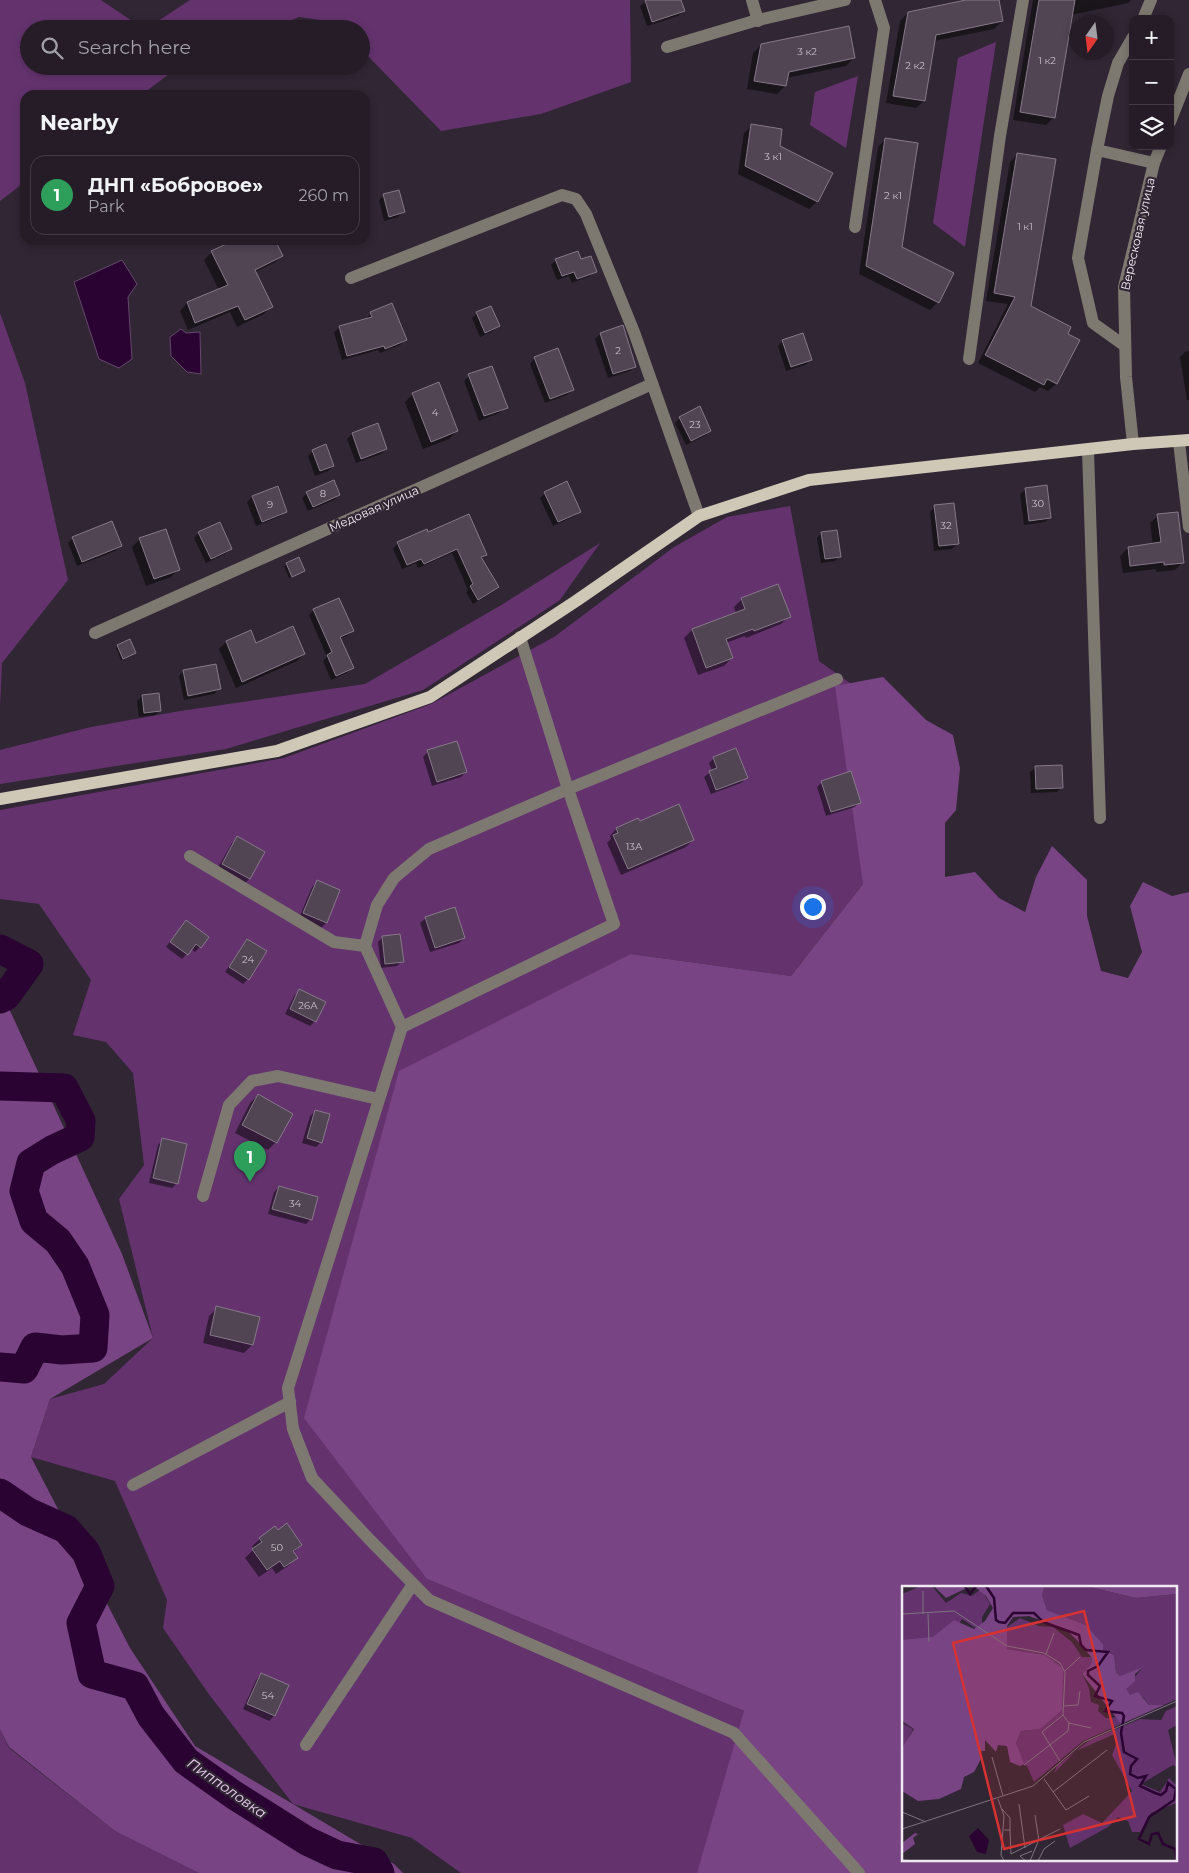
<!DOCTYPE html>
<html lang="en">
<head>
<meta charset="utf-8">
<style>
  :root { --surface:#251c27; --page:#312933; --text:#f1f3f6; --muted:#a3a1a7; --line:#423a44; --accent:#1a73e8 }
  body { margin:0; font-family:Montserrat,sans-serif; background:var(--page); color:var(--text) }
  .controls { position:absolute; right:15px; top:15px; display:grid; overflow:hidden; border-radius:10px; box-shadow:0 2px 8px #0003 }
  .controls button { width:45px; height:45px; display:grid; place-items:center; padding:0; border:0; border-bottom:1px solid var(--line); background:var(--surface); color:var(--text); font:25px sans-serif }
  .compass { position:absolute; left:1069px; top:15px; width:45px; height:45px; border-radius:50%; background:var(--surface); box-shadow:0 2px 8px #0003; rotate:194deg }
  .you { position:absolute; left:812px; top:906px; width:18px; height:18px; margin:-12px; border:4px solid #fff; border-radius:50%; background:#1a73e8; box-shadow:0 0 0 8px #1a73e833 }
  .badge { display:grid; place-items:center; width:32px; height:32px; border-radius:50%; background:var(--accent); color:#fff; font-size:16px; font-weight:700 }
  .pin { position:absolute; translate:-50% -41px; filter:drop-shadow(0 1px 2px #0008) }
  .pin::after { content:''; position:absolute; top:26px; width:18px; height:15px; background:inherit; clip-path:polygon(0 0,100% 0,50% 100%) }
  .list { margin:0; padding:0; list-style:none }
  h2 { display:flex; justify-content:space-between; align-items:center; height:65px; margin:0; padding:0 20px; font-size:21px }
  h2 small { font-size:16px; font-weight:400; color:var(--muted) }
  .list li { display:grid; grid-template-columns:32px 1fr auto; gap:15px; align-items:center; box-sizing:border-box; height:80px; margin:0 10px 10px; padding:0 10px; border:1px solid var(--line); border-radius:15px }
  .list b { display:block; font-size:19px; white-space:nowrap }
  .list p { margin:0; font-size:16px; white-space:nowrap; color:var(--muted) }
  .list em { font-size:16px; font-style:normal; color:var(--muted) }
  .icon { flex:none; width:28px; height:28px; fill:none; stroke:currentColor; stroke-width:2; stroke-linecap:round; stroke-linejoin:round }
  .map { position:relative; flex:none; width:1189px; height:1873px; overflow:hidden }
  .search { position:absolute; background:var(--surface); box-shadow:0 2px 8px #0003; left:20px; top:20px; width:350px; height:55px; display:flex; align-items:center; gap:12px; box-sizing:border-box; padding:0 18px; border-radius:28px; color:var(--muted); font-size:19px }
  .panel { position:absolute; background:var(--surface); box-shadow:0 2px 8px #0003; left:20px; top:90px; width:350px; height:155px; border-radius:15px }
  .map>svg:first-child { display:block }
  .green { fill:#64336e }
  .forest { fill:#794484; fill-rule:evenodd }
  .water { fill:#2a0332; stroke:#65486c }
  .shadow { fill:#0007 }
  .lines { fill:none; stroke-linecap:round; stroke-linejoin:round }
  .river { stroke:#2a0332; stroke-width:29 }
  .building { fill:#514453; stroke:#867989 }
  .minor { stroke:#7d7971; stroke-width:12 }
  .major { stroke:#cfc8b6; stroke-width:12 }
  .labels { text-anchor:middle; stroke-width:4.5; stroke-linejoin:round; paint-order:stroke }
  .number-label { font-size:10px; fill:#c8c0ca }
  .street-label { font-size:12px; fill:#f0e9f2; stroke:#312634 }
  .water-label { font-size:14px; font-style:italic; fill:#f2d4f9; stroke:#312634 }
  .inset-river { fill:none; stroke:#2a0332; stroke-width:2.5 }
  .inset-road { fill:none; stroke:#7d7480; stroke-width:1 }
  .view { fill:#d73232; fill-opacity:0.15; stroke:#d73232; stroke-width:2.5 }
  .inset-edge { fill:none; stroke:#f0e9f2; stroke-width:2.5 }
</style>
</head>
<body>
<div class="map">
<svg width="1189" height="1873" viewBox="0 0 1189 1873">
  <rect width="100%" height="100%" fill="#312634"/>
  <g class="green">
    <path d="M0,0H101L144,29H29V66H180L141,95H25V182L0,201Z"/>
    <path d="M190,0H630L631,82L541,114L441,131L361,49V29H342L335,22L299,17L271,29H146Z"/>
    <path d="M996,42L965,246V247L933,223L958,58Z"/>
    <path d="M858,76L846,148L810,125L815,92Z"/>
    <path d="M0,313L25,383L68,580L2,663L0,708Z"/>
    <path d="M790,506L819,661L864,693L863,884L791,976L631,954L427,1579L744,1711L891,1873H461L412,1838L293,1804L208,1693L163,1628L167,1600L115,1481L31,1457L50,1399L104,1384L153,1338L119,1199L144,1165L133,1073L106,1042L73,1035L91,980L39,904L0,899V810L284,758L431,704L554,637L674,547L727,517Z"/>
    <path d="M600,543L560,600L423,690L226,749L0,784V750L91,727L180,711L365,684L503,604Z"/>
    <path d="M0,1729L9,1748L115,1831L199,1873H0Z"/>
  </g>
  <g class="forest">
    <path d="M883,677L926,720L953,735L960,768L956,810L945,823V877L975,872L999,898L1025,912L1036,877L1052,846L1087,880V916L1101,971L1128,978L1142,952L1130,906L1143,882L1172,896L1189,892V1873H697L744,1711L427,1579L304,1418L399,1071L631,954L791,976L863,884L835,686ZM903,1587H1175V1859H903Z"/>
    <path d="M0,989L122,1254L153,1338L50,1399L31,1457L130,1648L195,1746L394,1864L403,1873H199L115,1831L9,1747L0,1729Z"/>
  </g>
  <g class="water">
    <path d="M122,260L137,284L128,297L132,359L119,368L99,359L74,282Z"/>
    <path d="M181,329L186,333L200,332L201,374L187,372L171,356L170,337Z"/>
  </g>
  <g class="shadow">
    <path d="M648,0H680L683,11L678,16L647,26L640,6Z"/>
    <path d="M972,0H997L1002,21L994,29L934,41L924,101L916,108L886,103L900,21L908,13Z"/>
    <path d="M1033,0H1131L1128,3L1071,15L1054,117L1046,125L1013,120Z"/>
    <path d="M761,45L854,58L846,66L786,78L785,86L777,94L747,89L753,53Z"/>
    <path d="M752,126L778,147L831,173L817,202L809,209L738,174L744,133Z"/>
    <path d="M886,139L901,248L938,302L930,310L859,274L878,147Z"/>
    <path d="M1018,154L1029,307L1066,335L1078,341L1056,384L1048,391L1040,387L1035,392L978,363L1008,304L986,301L1010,162Z"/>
    <path d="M384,195L403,212L398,217L384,221L379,200Z"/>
    <path d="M238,240H274L282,256L274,263L255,272L271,306L264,314L237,327L230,312L188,330L180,311L187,303L219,290L204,260L212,252Z"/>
    <path d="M556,260L580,261L595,271L590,276L572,283L569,276L557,280L551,265Z"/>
    <path d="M371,313L405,340L400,345L380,353L378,350L342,360L334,332L340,327L366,320Z"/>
    <path d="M477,313L498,326L493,331L480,337L472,318Z"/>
    <path d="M622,327L635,366L630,371L608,378L595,339L600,334Z"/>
    <path d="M783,341L810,360L805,365L786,371L778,346Z"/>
    <path d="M1189,351V400H1187L1180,357L1185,352Z"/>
    <path d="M535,358L572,390L567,395L545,403L530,364Z"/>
    <path d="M469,376L506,407L501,412L479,421L464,381Z"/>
    <path d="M413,394L457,431L449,439L423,449L405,402Z"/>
    <path d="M680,418L710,431L705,436L686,445L675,423Z"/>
    <path d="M377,425L386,449L381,454L356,463L347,439L352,434Z"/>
    <path d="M313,451L333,466L328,471L315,476L308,456Z"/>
    <path d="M277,487L286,511L281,516L256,526L247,502L252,497Z"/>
    <path d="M1026,489L1050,517L1045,522L1024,525L1020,494Z"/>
    <path d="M307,493L339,495L334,500L308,511L302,498Z"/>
    <path d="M545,493L580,511L575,516L553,526L540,498Z"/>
    <path d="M935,507L957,544L952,549L934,551L930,512Z"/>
    <path d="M1158,516L1183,562L1175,570L1156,572V569L1123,573L1120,556L1128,548L1153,545L1150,523Z"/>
    <path d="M199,533L231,549L225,554L206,563L194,538Z"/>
    <path d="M822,533L840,556L835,561L821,563L817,538Z"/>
    <path d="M428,534L486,554L481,559L497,587L492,592L473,604L466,592L468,590L452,553L418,568L416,563L402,569L393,549L398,543Z"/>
    <path d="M73,538L121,546L115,551L77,566L68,543Z"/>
    <path d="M140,539L179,569L171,577L146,586L132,547Z"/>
    <path d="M298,559L303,571L289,578L284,566Z"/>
    <path d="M742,599L789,616L781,624L746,638L745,636L726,643L732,658L724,666L698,675L684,638L692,630L736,614L734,607Z"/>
    <path d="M314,610L352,631L347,636L339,639L352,668L347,673L331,680L323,661L327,657L309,615Z"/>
    <path d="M251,632L256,645L304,654L297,661L236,688L219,649L226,642Z"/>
    <path d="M118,646L135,653L121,660L116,648Z"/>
    <path d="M184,671L219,689L214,694L184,700L179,676Z"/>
    <path d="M142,696L160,710L155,715L139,717L137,701Z"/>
    <path d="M428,752L466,772L461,777L432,786L423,757Z"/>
    <path d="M714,758L746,778L741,783L711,794L704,777L712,771L709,763Z"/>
    <path d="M1036,767L1062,787L1057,792L1031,793L1030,772Z"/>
    <path d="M822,782L860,802L855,807L826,816L817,787Z"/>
    <path d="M638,819L639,822L693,840L686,847L621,875L607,843L611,839L610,836L616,829Z"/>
    <path d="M237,838L264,852L249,879L244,884L217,869L232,843Z"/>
    <path d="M317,882L339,891L326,923L321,928L299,918L312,887Z"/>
    <path d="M426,918L464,938L459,943L430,952L420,923Z"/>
    <path d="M181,927L200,947L195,952L191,949L182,959L166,947Z"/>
    <path d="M383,937L402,961L397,966L381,968L378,942Z"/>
    <path d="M247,940L248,979L243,984L225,972Z"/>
    <path d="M299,991L315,1021L310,1026L285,1014L294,996Z"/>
    <path d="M258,1095L276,1142L268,1150L235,1133L250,1103Z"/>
    <path d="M316,1111L321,1142L316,1147L302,1143L310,1116Z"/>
    <path d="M163,1140L177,1183L172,1188L149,1183L158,1145Z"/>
    <path d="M279,1187L311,1219L306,1224L268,1214L274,1192Z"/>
    <path d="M217,1308L252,1345L244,1353L203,1343L209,1316Z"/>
    <path d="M260,1539L301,1545L293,1553L296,1558L288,1566L276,1574L272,1568L259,1577L245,1558L254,1549L252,1546Z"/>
    <path d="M261,1675L287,1686L274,1716L269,1721L243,1709L256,1680Z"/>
  </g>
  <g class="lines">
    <g class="river">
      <path d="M0,949L29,964L6,996L0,999"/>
      <path d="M0,1086L64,1088L81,1121L80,1137L52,1150L31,1163L24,1191L34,1221L58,1241L75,1266L95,1315L93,1348L62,1350L35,1347L24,1369L0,1367"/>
      <path d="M0,1493L28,1512L66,1529L86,1552L100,1586L81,1623L92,1674L135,1686L151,1716L186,1761L234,1795L307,1841L337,1855L374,1862L380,1873"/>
    </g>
  </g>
  <g class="building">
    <path d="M645,0H681L685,11L652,22Z"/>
    <path d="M966,0H999L1003,21L936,35L925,101L893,96L908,12Z"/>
    <path d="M1039,0H1075L1055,118L1020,112Z"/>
    <path d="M849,26L855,58L789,72L786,86L754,81L761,44Z"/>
    <path d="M751,124L782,129L780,146L833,173L818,202L745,166Z"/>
    <path d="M885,138L918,143L902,247L954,273L939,303L866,266Z"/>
    <path d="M1017,153L1056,159L1031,306L1071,327L1068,334L1080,340L1057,384L1047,379L1044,385L985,355L1015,297L994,293Z"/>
    <path d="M399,190L405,212L389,217L383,194Z"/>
    <path d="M235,240H275L283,256L255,270L273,307L245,320L238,306L195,323L187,302L228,285L211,251Z"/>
    <path d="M578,251L581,259L591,256L597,272L577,279L574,272L562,276L555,259Z"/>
    <path d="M392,303L407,340L385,349L384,346L347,356L339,326L372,317L370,312Z"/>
    <path d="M491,306L500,326L485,333L476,312Z"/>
    <path d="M623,325L636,367L613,374L600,333Z"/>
    <path d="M803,333L812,360L791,367L782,340Z"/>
    <path d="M558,348L574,390L550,399L534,357Z"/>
    <path d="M492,366L508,408L484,416L468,374Z"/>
    <path d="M439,382L458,431L431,442L412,393Z"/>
    <path d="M700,406L711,431L691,441L679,417Z"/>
    <path d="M378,423L387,449L361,459L352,433Z"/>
    <path d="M326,444L334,466L320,471L312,450Z"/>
    <path d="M334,480L340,495L313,507L306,492Z"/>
    <path d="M567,481L581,512L558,522L544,492Z"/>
    <path d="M1047,485L1051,518L1029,521L1025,488Z"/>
    <path d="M278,486L287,512L262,522L252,496Z"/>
    <path d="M954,503L959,544L939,546L934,505Z"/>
    <path d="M1178,512L1184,563L1164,565V562L1130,566L1128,547L1161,542L1157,514Z"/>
    <path d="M469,514L487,555L481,557L499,587L478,600L470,586L473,584L457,549L424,564L421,559L407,565L397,542L427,529L428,532Z"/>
    <path d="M112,521L122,546L82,562L72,537Z"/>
    <path d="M220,522L232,549L211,559L198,532Z"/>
    <path d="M166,529L180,570L154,579L139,538Z"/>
    <path d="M837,530L841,557L825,559L821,532Z"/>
    <path d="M299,557L305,571L292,577L286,563Z"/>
    <path d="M778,584L791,617L754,631L753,629L726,639L733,658L706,668L692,629L745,609L741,598Z"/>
    <path d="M339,598L354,631L340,637L354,668L336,676L327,655L332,652L313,609Z"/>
    <path d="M293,626L305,654L242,682L226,641L251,630L256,643Z"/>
    <path d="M130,639L136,653L123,659L117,645Z"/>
    <path d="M216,664L221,689L188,696L183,670Z"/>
    <path d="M159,693L161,711L144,713L142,695Z"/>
    <path d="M457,741L467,772L437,782L427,750Z"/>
    <path d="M736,748L748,778L716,790L709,771L717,768L713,757Z"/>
    <path d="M1062,765L1063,788L1036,789L1035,766Z"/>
    <path d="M851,771L861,803L831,812L821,781Z"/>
    <path d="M679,804L694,840L628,869L613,835L618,833L616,828L638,818L640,821Z"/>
    <path d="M237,836L265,852L250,879L222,864Z"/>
    <path d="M317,880L340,890L327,923L303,913Z"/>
    <path d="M455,907L465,938L435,948L425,917Z"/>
    <path d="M186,920L209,937L201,948L196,944L188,955L170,942Z"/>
    <path d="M400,934L404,962L385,964L382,936Z"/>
    <path d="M247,939L267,951L249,980L229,967Z"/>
    <path d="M299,989L326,1002L316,1022L290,1009Z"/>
    <path d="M258,1094L293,1114L277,1143L242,1125Z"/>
    <path d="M315,1110L330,1114L322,1143L307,1138Z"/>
    <path d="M162,1138L187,1144L178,1184L153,1178Z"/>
    <path d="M279,1186L318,1197L312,1220L272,1209Z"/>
    <path d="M216,1306L260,1317L253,1345L210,1335Z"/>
    <path d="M287,1523L302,1545L293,1551L298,1558L284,1567L280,1561L267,1570L252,1549L262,1542L259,1538L275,1526L278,1530Z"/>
    <path d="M261,1673L289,1685L275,1716L247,1704Z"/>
  </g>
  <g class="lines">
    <g class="minor">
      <path d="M752,0L758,21"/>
      <path d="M1143,19L1151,0"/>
      <path d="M1133,37L1118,63L1108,96L1097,150L1154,163"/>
      <path d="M667,47L754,21L845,0"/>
      <path d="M1170,122L1189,74"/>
      <path d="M1097,150L1078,258L1093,323L1125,346"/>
      <path d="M855,227L884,28L875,0"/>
      <path d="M351,278L562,195L576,199L586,214L634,332L699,516"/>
      <path d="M969,359L1000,136L1023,0"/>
      <path d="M1179,442L1189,527"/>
      <path d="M1133,444L1126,377L1124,287L1154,163L1161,146"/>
      <path d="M1088,450L1100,818"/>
      <path d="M95,633L652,384"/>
      <path d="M837,679L568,789L429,849L394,878L377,905L365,946L402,1027L288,1388L293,1429L312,1478L369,1539L429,1600L734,1733L859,1873"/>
      <path d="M190,856L334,942L365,946"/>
      <path d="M402,1027L614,924L568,789L520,637"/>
      <path d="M203,1196L229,1105L252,1081L278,1076L378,1099"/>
      <path d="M133,1485L290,1402"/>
      <path d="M306,1745L413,1584"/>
    </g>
    <path class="major" d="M0,799L277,751L430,697L576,601L699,516L809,480L1133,444L1189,440"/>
  </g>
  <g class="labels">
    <g class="number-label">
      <text x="807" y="55">3 к2</text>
      <text x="1047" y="64">1 к2</text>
      <text x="915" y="69">2 к2</text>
      <text x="773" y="160">3 к1</text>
      <text x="893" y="199">2 к1</text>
      <text x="1025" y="230">1 к1</text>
      <text x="618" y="354">2</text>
      <text x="435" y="416">4</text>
      <text x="695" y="428">23</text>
      <text x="323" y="497">8</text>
      <text x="1038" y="507">30</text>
      <text x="270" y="508">9</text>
      <text x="946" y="529">32</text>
      <text x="634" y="850">13А</text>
      <text x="248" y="963">24</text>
      <text x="308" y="1009">26А</text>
      <text x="295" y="1207">34</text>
      <text x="277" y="1551">50</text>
      <text x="268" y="1699">54</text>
    </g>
    <g class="street-label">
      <text transform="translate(1138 234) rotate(-77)" y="4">Вересковая улица</text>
      <text transform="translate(374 509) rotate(-24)" y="4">Медовая улица</text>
    </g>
    <g class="water-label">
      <text transform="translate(227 1788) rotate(35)" y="5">Пипполовка</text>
    </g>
  </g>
  <g transform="translate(902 1586)">
    <rect width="275" height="275" fill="#312634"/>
    <path d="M19,0H30L44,17L59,7L70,10L79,3L88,18L80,31V37L86,39L102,43L118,32L137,40L151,41L170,56L180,71H190L189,78L180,88L187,102L189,116L197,119L196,125L204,132L219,131V138L181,155L132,196L125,180L119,178L114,157L119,145L138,143L143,69L105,63L60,33L34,78L0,58V8ZM143,0H184L234,12L275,8V113L262,119H247L241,111L228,109L223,103L240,82L218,90L214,86L212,69L201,64V58L184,39L145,24L140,9ZM275,120V139L266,144L275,181L271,179L239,198L258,206L267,192L274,199V217L249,227L238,246H230L226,235L216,231L206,241L168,262L161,239L181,228L200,237L230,205L210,169L214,158L213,148L174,165L152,187L155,180L188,154L238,133L259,134L264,125ZM0,137L11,143L0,164Z" fill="#64336e"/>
    <path d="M32,0H69L44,12ZM72,0H143L140,9L145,24L184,39L201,58V64L212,69L214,86L218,90L241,81L233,88V95L224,103L228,109L236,106L247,119H262L219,138L180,88L189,78L190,72L174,53L164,44L127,30L111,31L105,40V63L143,69L161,83L160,124L138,143L119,145L114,157L122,178L118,180L108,176L105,160L96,159L94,166L83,154V165H78L79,173L72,186L62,191L59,203L37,213L16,215L0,205V162L12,143L0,135V54L31,51L52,34L72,43L83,35L91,22L84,10ZM184,0H275V8L234,12ZM13,247L16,248L11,252L13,258L0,268V257Z" fill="#794484"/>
    <path d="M76,242L87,254L84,268L75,266L67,250Z" fill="#2a0332"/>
    <path class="inset-river" d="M63,0L68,8L74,0M84,0L92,12L94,34L97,36L103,37L111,27H132L141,36L177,49L179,59L184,64L206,66L196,80L186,85V89L198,100L193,110L210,115L203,125L220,127L222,130L219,147L222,166L235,173L229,180L228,188L236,192L244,190L238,200L253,207L259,209L264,205L266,197L274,203L272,214L247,231L237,253L247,258L250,248L256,247L261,258L273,263L275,275"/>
    <path class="inset-road" d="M21,5V28M0,28L52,25L105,60L142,67L158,77L163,86L161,129L167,137L166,145L122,179M26,28L27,56M144,68L152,47M163,85L178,71M161,120L176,119L178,105M167,137L189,142M90,171L101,210M158,175L140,146L161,129M142,193L164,224L187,210M151,206L205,164M96,213L102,230L99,269L102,275M117,218L123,262M100,223L108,232V244M0,226L24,236M133,229L137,255M0,243L131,200L182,156L275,115M102,244H108L109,268L158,243M0,274L17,275M124,275L118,270L130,265M128,275L136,256M136,275L142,263L153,255"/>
    <path class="view" d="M182,25L233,230L102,263L51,57Z"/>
    <rect width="275" height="275" class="inset-edge"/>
  </g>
</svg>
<div class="controls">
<button>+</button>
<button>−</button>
<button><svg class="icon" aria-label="layers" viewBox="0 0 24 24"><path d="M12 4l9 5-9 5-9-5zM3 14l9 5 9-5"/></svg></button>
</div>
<svg class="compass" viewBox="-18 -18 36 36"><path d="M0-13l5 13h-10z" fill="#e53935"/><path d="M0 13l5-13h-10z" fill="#a3a1a7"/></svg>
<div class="you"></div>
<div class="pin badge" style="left:250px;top:1182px;background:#2e9e5b">1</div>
<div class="search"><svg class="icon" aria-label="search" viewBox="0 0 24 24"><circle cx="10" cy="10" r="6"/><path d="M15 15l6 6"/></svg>Search here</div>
<section class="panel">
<h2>Nearby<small></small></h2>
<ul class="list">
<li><span class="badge" style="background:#2e9e5b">1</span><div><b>ДНП «Бобровое»</b><p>Park</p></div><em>260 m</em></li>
</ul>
</section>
</div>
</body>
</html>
